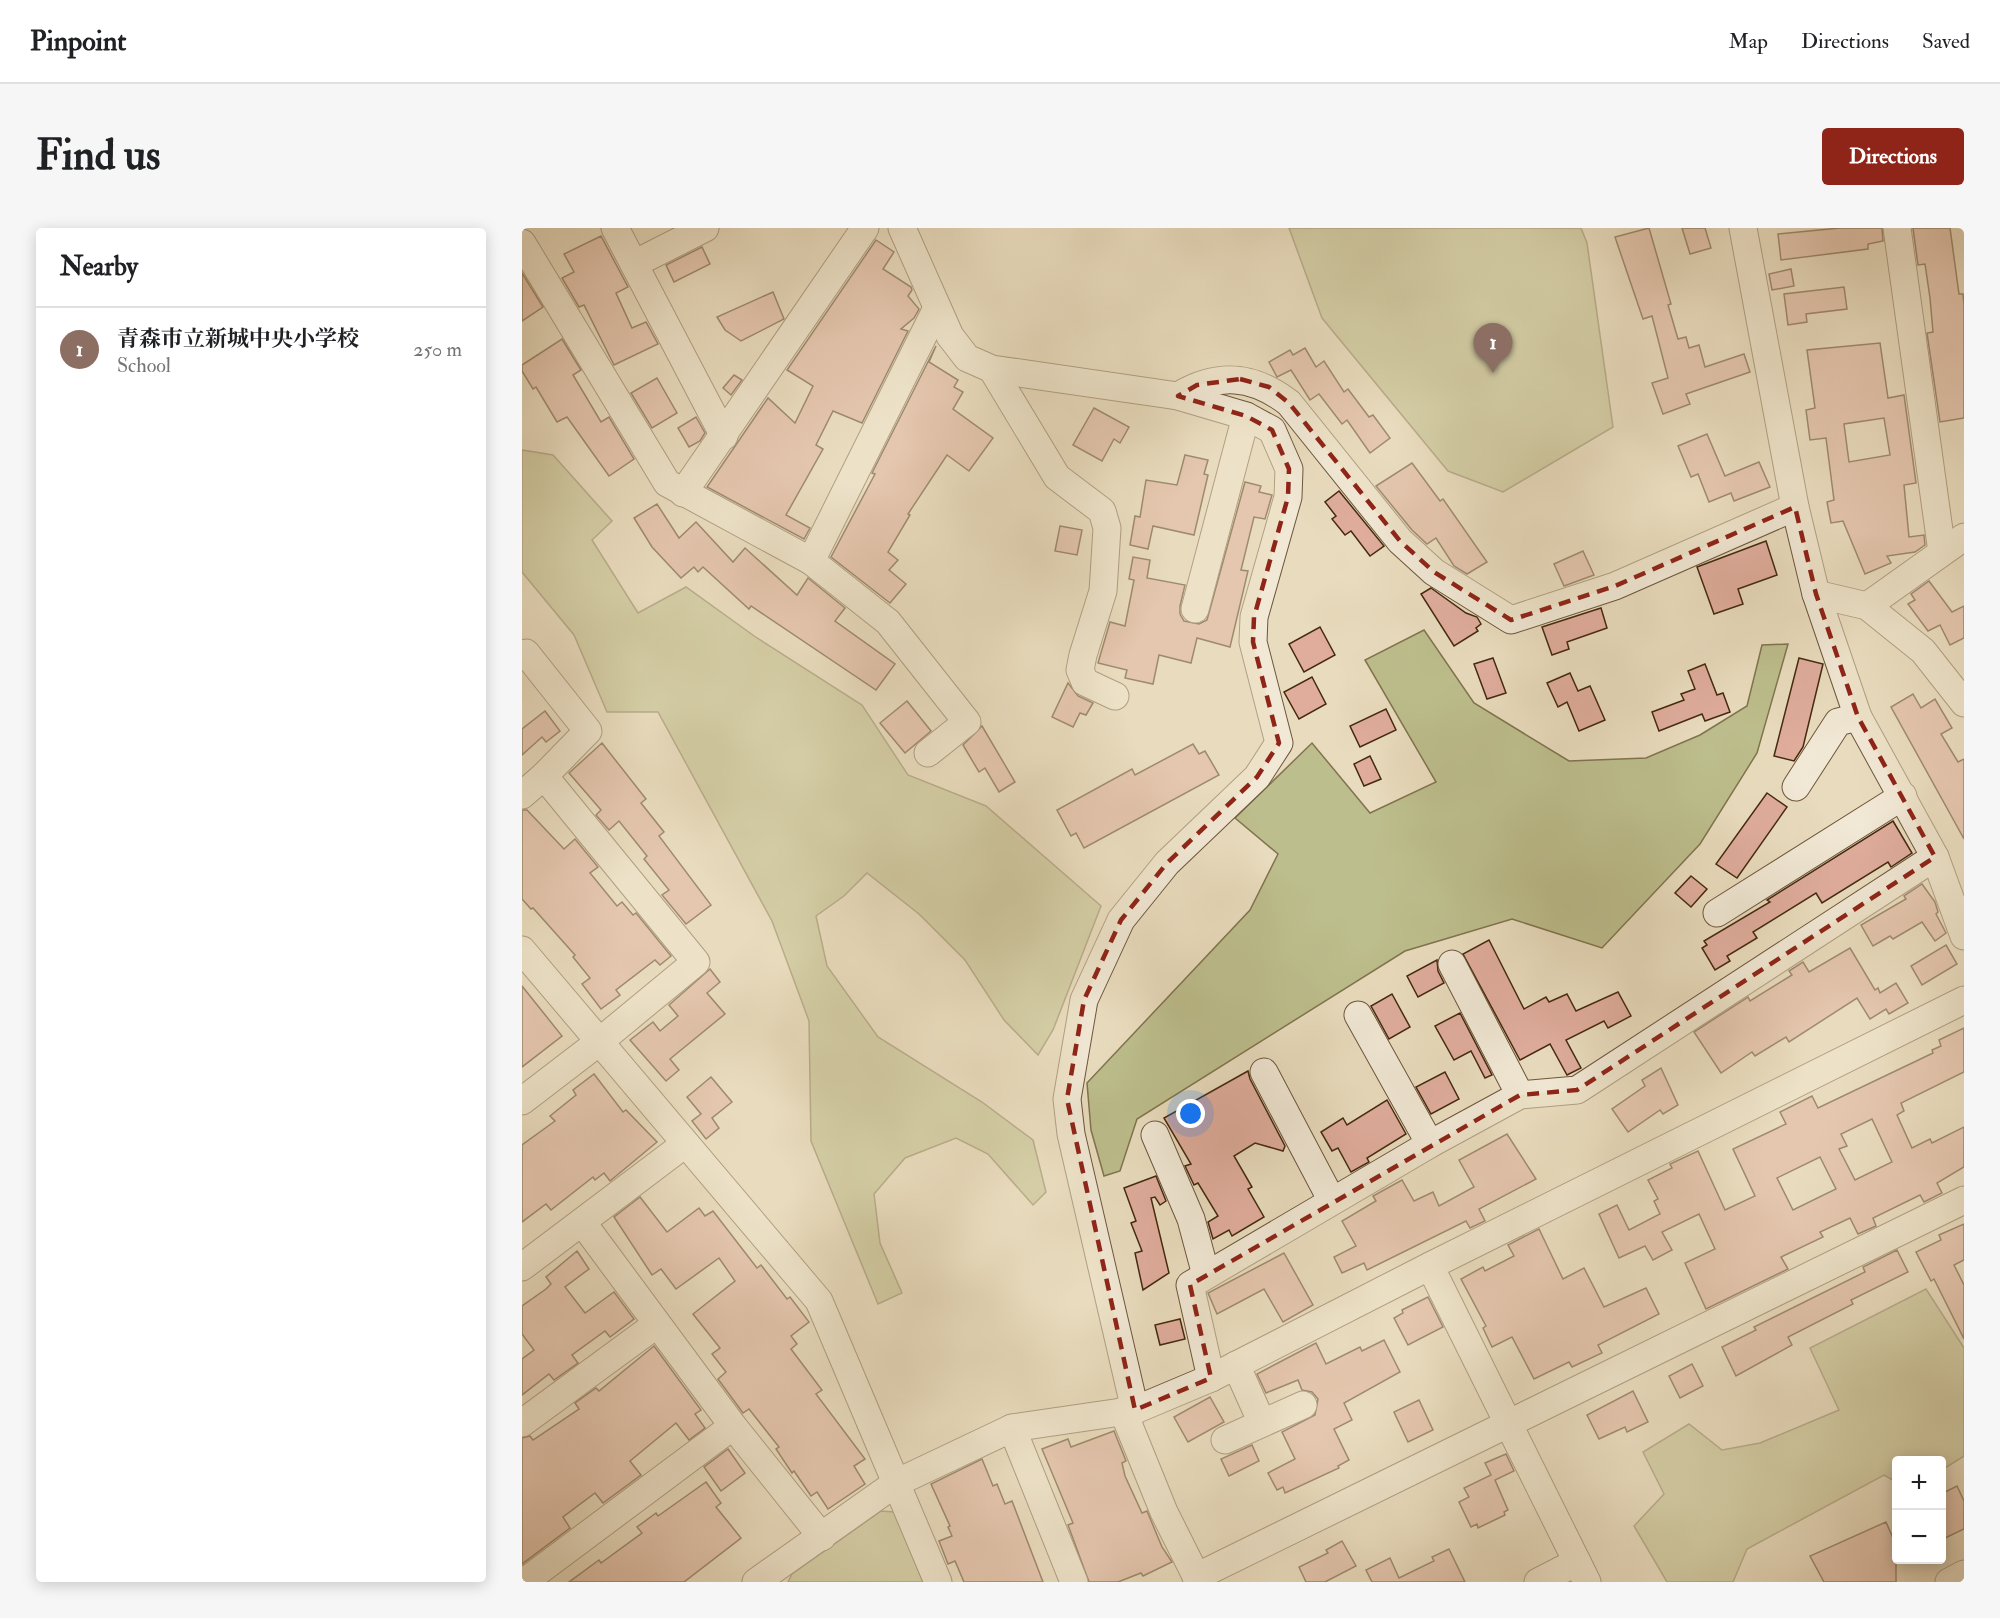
<!DOCTYPE html>
<html lang="en">
<head>
<meta charset="utf-8">
<style>
  :root { --surface:#fff; --page:#f6f6f6; --text:#202124; --muted:#757577; --line:#e0e0e0; --accent:#8f2418 }
  body { margin:0; font-family:"IM FELL Double Pica","Noto Serif JP",serif; background:var(--page); color:var(--text) }
  .controls { position:absolute; right:18px; bottom:18px; display:grid; overflow:hidden; border-radius:6px; box-shadow:0 3px 15px #0003 }
  .controls button { width:54px; height:54px; display:grid; place-items:center; padding:0; border:0; border-bottom:2px solid var(--line); background:var(--surface); color:var(--text); font:30px sans-serif }
  .you { position:absolute; left:669px; top:886px; width:21px; height:21px; margin:-15px; border:4px solid #fff; border-radius:50%; background:#1a73e8; box-shadow:0 0 0 9px #1a73e833 }
  .badge { display:grid; place-items:center; width:39px; height:39px; border-radius:50%; background:var(--accent); color:#fff; font-size:20px; font-weight:700 }
  .pin { position:absolute; translate:-50% -50px; filter:drop-shadow(0 2px 3px #0008) }
  .pin::after { content:''; position:absolute; top:32px; width:21px; height:18px; background:inherit; clip-path:polygon(0 0,100% 0,50% 100%) }
  .list { margin:0; padding:0; list-style:none }
  h2 { display:flex; justify-content:space-between; align-items:center; height:78px; margin:0; padding:0 24px; font-size:26px }
  h2 small { font-size:20px; font-weight:400; color:var(--muted) }
  .list li { display:grid; grid-template-columns:39px 1fr auto; gap:18px; align-items:center; box-sizing:border-box; height:84px; padding:0 24px; border-top:2px solid var(--line) }
  .list b { display:block; font-size:22px; white-space:nowrap }
  .list p { margin:0; font-size:20px; white-space:nowrap; color:var(--muted) }
  .list em { font-size:20px; font-style:normal; color:var(--muted) }
  .map { position:relative; flex:none; width:1442px; height:1354px; overflow:hidden; border-radius:6px }
  header { display:flex; align-items:center; gap:36px; box-sizing:border-box; height:84px; padding:0 30px; background:var(--surface); border-bottom:2px solid var(--line) }
  header strong { font-size:28px }
  nav { display:flex; gap:33px; margin-inline-start:auto; font-size:21px }
  .intro { display:flex; align-items:center; justify-content:space-between; box-sizing:border-box; height:144px; padding:0 36px }
  h1 { margin:0; font-size:42px }
  .button { padding:15px 27px; border-radius:6px; background:var(--accent); color:#fff; font-size:21px; font-weight:700 }
  main { display:flex; gap:36px; padding:0 36px }
  aside { flex:1; background:var(--surface); border-radius:6px; box-shadow:0 3px 15px #0003 }
  .map>svg:first-child { display:block }
  .green { fill:#bdbe8d; stroke:#80744e; stroke-width:1.5 }
  .building { fill:#e0ad9d; stroke:#44290f; stroke-width:1.5; fill-rule:evenodd }
  .lines { fill:none; stroke-linecap:round; stroke-linejoin:round }
  .minor-casing { stroke:#6d563b; stroke-width:29 }
  .minor { stroke:#f1e8d5; stroke-width:27 }
  .marked { fill:none; stroke:#8f2418; stroke-width:4.5; stroke-dasharray:12 8; stroke-linejoin:round }
</style>
</head>
<body>
<header>
<strong>Pinpoint</strong>
<nav><a>Map</a><a>Directions</a><a>Saved</a></nav>
</header>
<div class="intro"><h1>Find us</h1><a class="button">Directions</a></div>
<main>
<aside>
<h2>Nearby<small></small></h2>
<ul class="list">
<li><span class="badge" style="background:#8d6e63">1</span><div><b>青森市立新城中央小学校</b><p>School</p></div><em>250 m</em></li>
</ul>
</aside>
<div class="map">
<svg width="1442" height="1354" viewBox="0 0 1442 1354">
  <rect width="100%" height="100%" fill="#e9dcbe"/>
  <filter id="stains"><feTurbulence type="fractalNoise" baseFrequency=".00333" numOctaves="4"/><feColorMatrix values="0 0 0 0 .2 0 0 0 0 .09 0 0 0 0 .02 0 0 0 .5 -.17"/></filter>
  <radialGradient id="worn" r=".72"><stop offset=".6" stop-color="#630" stop-opacity="0"/><stop offset="1" stop-color="#630" stop-opacity=".3"/></radialGradient>
  <g class="green">
    <path d="M767,0H1059L1065,15L1091,199L981,264L926,243L800,90Z"/>
    <path d="M0,222L31,227L90,293L70,312L116,385L164,359L235,410L340,477L386,547L464,578L579,678L531,802L516,827L482,792L443,732L397,686L345,645L322,668L294,688L305,738L356,809L460,874L511,912L524,964L511,977L466,926L434,910L383,930L352,966L358,1015L380,1065L356,1076L289,913L287,793L250,693L136,484H85L52,407L0,344Z"/>
    <path d="M902,402L952,475L1047,533L1124,530L1178,507L1225,478L1240,417L1266,416L1235,525L1178,616L1080,720L990,691L883,723L615,891L598,943L582,948L569,902L565,855L728,682L756,626L713,590L790,515L848,585L914,554L843,432Z"/>
    <path d="M1404,1061L1442,1120V1228L1420,1242V1232H1374V1254L1362,1247L1225,1321L1211,1354H1145L1112,1298L1142,1266L1121,1224L1167,1196L1200,1222L1238,1215L1317,1182L1288,1120Z"/>
    <path d="M359,1283L372,1284L401,1354H266L270,1346Z"/>
  </g>
  <g class="building">
    <path d="M1127,0L1149,76L1146,77L1156,111L1164,109L1167,120L1177,117L1183,139L1222,126L1228,144L1164,166L1168,176L1141,186L1130,155L1146,150L1130,88L1121,91L1093,9Z"/>
    <path d="M1160,0H1183L1189,20L1168,26Z"/>
    <path d="M1318,0H1360L1361,13L1346,16V21L1259,32L1256,6Z"/>
    <path d="M1391,0H1428L1437,66H1441L1442,76V190L1418,194L1405,105L1411,104L1408,70L1403,36L1396,37Z"/>
    <path d="M79,8L106,59L94,65L110,100L124,94L136,116L92,137L62,77L57,79L40,50L52,44L42,26Z"/>
    <path d="M354,12L372,24L361,41L389,59L390,62L386,68L397,81L392,90L379,101L386,103L340,195L311,183L294,217L301,221L264,287L288,300L282,311L185,259L246,170L273,195L291,158L265,142Z"/>
    <path d="M180,19L188,36L152,54L144,37Z"/>
    <path d="M1269,41L1272,58L1250,62L1247,46Z"/>
    <path d="M0,45L21,79L0,93Z"/>
    <path d="M1322,59L1325,81L1284,86L1285,94L1266,97L1262,66Z"/>
    <path d="M251,64L262,91L219,113L203,102L195,89Z"/>
    <path d="M40,111L59,142L51,147L79,194L87,189L112,231L87,248L45,189L35,194L14,159L11,161L0,143V137Z"/>
    <path d="M1358,115L1366,170L1382,167L1394,255L1382,257L1387,309L1402,307L1403,317L1393,324L1365,328L1369,335L1343,346L1321,293L1309,295L1305,274L1312,272L1304,210L1288,212L1284,182L1293,180L1285,122ZM1362,190L1368,227L1327,234L1322,196Z"/>
    <path d="M414,118L407,134L436,152L432,159L441,164L431,181L471,210L447,243L425,227L386,286L388,287L366,324L376,332L367,342L384,356L368,375L309,329L353,246L350,245Z"/>
    <path d="M783,120L794,139L802,133L822,164L826,161L847,189L851,187L868,210L848,225L825,192L820,196L797,166L788,172L769,142L755,149L747,134L768,122L771,127Z"/>
    <path d="M212,147L220,152L209,167L201,160Z"/>
    <path d="M135,150L155,185L130,200L109,165Z"/>
    <path d="M572,180L607,199L598,215L592,211L580,233L551,217Z"/>
    <path d="M174,189L183,205L178,213L167,219L156,200Z"/>
    <path d="M1185,206L1203,248L1237,234L1248,259L1212,273L1209,265L1187,274L1176,246L1169,249L1156,218Z"/>
    <path d="M663,227L686,232L682,246L686,247L672,307L631,298L626,321L608,317L613,288L618,289L624,252L655,257Z"/>
    <path d="M890,235L918,273L921,271L965,334L945,346L932,338L914,310L905,316L890,302L854,258Z"/>
    <path d="M723,254L739,258L737,264L750,267L743,291L732,289L719,342L726,343L708,419L675,410L669,435L637,427L631,456L603,450L605,442L576,435L588,394L603,398L612,352L607,351L611,329L628,332L625,350L663,357L658,378V386L662,393L677,396L685,392Z"/>
    <path d="M817,263L862,318L848,328L829,303L823,307L810,291L814,288L803,274Z"/>
    <path d="M135,276L157,310L174,294L211,334L223,320L275,367L286,350L323,380L313,393L373,436L354,462L229,378L227,381L181,339L176,344L172,339L159,350L130,319L112,290Z"/>
    <path d="M538,298L560,302L555,327L533,323Z"/>
    <path d="M1244,313L1255,347L1216,361L1221,376L1192,386L1175,339Z"/>
    <path d="M1061,323L1072,347L1042,358L1032,336Z"/>
    <path d="M1407,353L1430,384L1442,378V410L1428,417L1418,397L1406,403L1386,376L1393,372L1389,366Z"/>
    <path d="M909,360L944,385L955,389L959,396L954,400L956,403L932,418L899,366Z"/>
    <path d="M1079,380L1085,400L1045,414L1047,421L1030,427L1020,399Z"/>
    <path d="M798,399L813,427L782,444L767,416Z"/>
    <path d="M971,430L984,465L965,471L952,436Z"/>
    <path d="M1277,430L1301,436L1281,519L1272,533L1252,528Z"/>
    <path d="M1183,436L1195,467L1201,465L1208,484L1183,493L1180,486L1137,503L1130,484L1162,472L1159,466L1173,461L1166,443Z"/>
    <path d="M1048,445L1056,463L1068,458L1083,492L1057,503L1045,474L1036,479L1025,455Z"/>
    <path d="M790,449L804,476L777,491L762,464Z"/>
    <path d="M546,455L556,468L571,475L564,487L558,485L551,499L530,489Z"/>
    <path d="M1391,466L1399,480L1413,471L1430,500L1419,506L1436,534L1442,531V611L1369,479Z"/>
    <path d="M385,473L409,503L383,525L358,495Z"/>
    <path d="M864,481L874,502L838,519L828,498Z"/>
    <path d="M23,483L38,503L24,514L20,509L0,527V501Z"/>
    <path d="M460,498L493,554L477,564L463,540L457,544L441,517Z"/>
    <path d="M80,515L124,571L119,575L142,604L137,608L189,677L164,696L140,667L147,662L122,631L125,628L97,593L87,602L74,587L79,582L47,545Z"/>
    <path d="M671,516L677,526L683,523L697,547L562,620L554,605L549,608L535,582L610,541L613,547Z"/>
    <path d="M848,528L859,551L842,558L832,536Z"/>
    <path d="M1245,565L1265,579L1215,650L1194,636Z"/>
    <path d="M0,582H5L42,621L53,611L76,639L68,645L95,678L100,674L111,687L114,685L149,728L138,737L133,732L94,762L98,767L79,781L60,756L68,750L51,729L53,727L11,680L9,681L0,671Z"/>
    <path d="M1371,593L1390,625L1369,639L1366,634L1300,675L1294,665L1231,704L1235,710L1205,728L1208,733L1193,742L1180,720L1185,717L1182,713L1248,674L1245,672Z"/>
    <path d="M1169,648L1185,661L1169,679L1153,665Z"/>
    <path d="M1400,656L1413,674L1416,684L1414,686L1424,705L1413,713L1400,694L1371,711L1368,708L1351,718L1339,697L1384,671L1382,668Z"/>
    <path d="M967,712L1002,781L1024,769L1027,774L1045,766L1054,783L1096,764L1109,788L1086,800L1082,793L1044,812L1059,840L1045,847L1028,816L998,832L941,726Z"/>
    <path d="M1424,717L1435,736L1400,757L1389,738Z"/>
    <path d="M1328,720L1353,762L1356,760L1358,765L1374,755L1386,775L1367,786L1364,781L1348,791L1335,770L1267,814L1264,809L1233,828L1230,824L1199,845L1172,804L1226,769L1228,773L1270,747L1267,743L1281,734L1287,744Z"/>
    <path d="M915,732L916,743L922,755L896,769L885,748Z"/>
    <path d="M188,741L198,754L185,765L203,786L148,831L157,842L144,853L108,812L131,794L138,803L156,788L147,777Z"/>
    <path d="M0,758L40,808L0,839Z"/>
    <path d="M870,766L888,799L867,811L849,778Z"/>
    <path d="M938,785L970,847L963,850L949,823L932,832L913,798Z"/>
    <path d="M1442,800V844L1379,875L1382,883L1375,887L1390,920L1408,911L1410,915L1442,899V939L1415,955L1420,965L1402,974L1398,967L1351,990L1354,998L1336,1006L1328,990L1298,1004L1301,1009L1259,1029L1266,1041L1184,1081L1163,1035L1193,1021L1177,986L1140,1004L1150,1022L1131,1032L1123,1018L1097,1030L1077,986L1095,977L1107,1002L1138,986L1132,973L1136,971L1126,952L1150,940L1148,936L1176,923L1203,982L1233,968L1211,921L1264,896L1258,884L1290,868L1296,880L1411,825L1410,822L1419,818L1417,812ZM1350,891L1370,934L1333,952L1317,921L1325,918L1319,906ZM1298,929L1314,961L1271,982L1255,950Z"/>
    <path d="M1139,840L1156,877L1141,886L1138,882L1106,904L1090,881L1123,858L1120,852Z"/>
    <path d="M726,843L728,851L763,918L761,923L733,915L712,928L730,959L726,961L742,989L710,1008L707,1002L691,1011L686,994L696,988L676,955L672,957L663,938L669,936L642,890Z"/>
    <path d="M923,844L937,871L909,886L894,859Z"/>
    <path d="M72,846L101,884L104,882L135,914L88,953L82,945L73,952L71,949L29,982L24,976L0,994V917L33,893L28,888L54,867L51,862Z"/>
    <path d="M189,849L210,874L190,890L197,900L184,911L170,893L179,886L165,869Z"/>
    <path d="M865,872L884,906L845,930L847,934L829,944L816,920L810,923L799,904L821,890L825,897Z"/>
    <path d="M985,906L1014,951L957,981L963,993L948,1000L944,993L845,1042L842,1035L820,1045L812,1029L834,1018L820,993L854,973L851,968L880,952L892,973L911,964L917,978L952,959L937,932Z"/>
    <path d="M634,948L644,973L638,977L633,969L629,970L647,1045L621,1062L613,1025L620,1023L609,995L614,993L602,960Z"/>
    <path d="M118,969L145,1004L177,980L183,988L191,983L235,1040L239,1037L265,1071L268,1069L287,1094L269,1108L275,1116L269,1121L300,1162L294,1166L343,1231L332,1238L343,1256L306,1281L295,1264L289,1268L272,1243L270,1245L254,1221L257,1219L227,1181L221,1185L196,1151L204,1144L190,1126L198,1120L171,1086L213,1053L197,1030L154,1061L139,1041L130,1047L92,989Z"/>
    <path d="M1442,996V1032L1432,1037L1442,1057V1111L1412,1051L1409,1053L1394,1024L1419,1012L1417,1007Z"/>
    <path d="M1017,1001L1041,1051L1062,1040L1082,1079L1124,1060L1137,1086L1076,1117L1080,1125L1050,1139L1047,1134L1012,1151L990,1109L970,1119L961,1100L964,1098L939,1051L961,1039L963,1043L992,1028L986,1017Z"/>
    <path d="M1375,1022L1386,1044L1329,1072L1331,1076L1266,1109L1270,1117L1214,1148L1200,1119L1234,1102L1232,1099L1343,1044L1341,1039Z"/>
    <path d="M55,1023L67,1041L43,1059L63,1085L92,1064L112,1091L88,1109L83,1103L50,1127L56,1135L32,1152L27,1146L0,1167V1131L12,1122L0,1106V1078L24,1061L29,1056L24,1049Z"/>
    <path d="M762,1025L791,1077L761,1094L742,1061L695,1086L686,1065Z"/>
    <path d="M906,1069L921,1099L886,1117L872,1090L881,1085L880,1082Z"/>
    <path d="M658,1091L663,1111L638,1117L633,1097Z"/>
    <path d="M862,1112L878,1144L822,1175L830,1192L812,1201L827,1232L816,1238L817,1240L763,1265L761,1259L755,1262L746,1245L773,1231L760,1204L793,1187L796,1171L790,1164L780,1162L776,1152L744,1165L735,1146L794,1115L804,1136L838,1119L840,1123Z"/>
    <path d="M132,1118L179,1182L173,1186L183,1200L167,1212L154,1195L108,1233L119,1247L81,1275L73,1265L41,1289L48,1300L0,1336V1210L8,1208L11,1212L57,1181L53,1175L74,1160L77,1163Z"/>
    <path d="M1170,1136L1181,1158L1158,1170L1147,1148Z"/>
    <path d="M1111,1163L1126,1194L1105,1204L1103,1199L1077,1211L1065,1187Z"/>
    <path d="M688,1169L702,1194L666,1214L652,1189Z"/>
    <path d="M897,1172L911,1202L886,1214L872,1184Z"/>
    <path d="M592,1203L604,1233L600,1235L603,1248L620,1285L625,1283L640,1319L650,1334L621,1348L619,1345L596,1354H567L546,1297L551,1295L520,1221L546,1211L549,1219Z"/>
    <path d="M730,1217L737,1233L707,1248L699,1231Z"/>
    <path d="M206,1221L223,1245L199,1263L182,1239Z"/>
    <path d="M984,1226L992,1243L973,1252L986,1282L982,1284L983,1287L956,1300L955,1296L949,1299L937,1274L947,1269L942,1260L969,1247L963,1235Z"/>
    <path d="M460,1231L471,1258L475,1256L483,1276L490,1273L521,1354H442L433,1333L426,1336L417,1313L430,1308L426,1299L428,1298L409,1256Z"/>
    <path d="M184,1254L199,1275L194,1279L219,1310L162,1354H47L77,1332L79,1335L120,1305L115,1299L134,1285L136,1288Z"/>
    <path d="M1435,1258L1442,1273V1301L1419,1312V1266Z"/>
    <path d="M1364,1294L1374,1317V1354H1302L1288,1328Z"/>
    <path d="M820,1313L834,1338L803,1354H784L777,1339L806,1325L804,1322Z"/>
    <path d="M927,1321L943,1354H850L844,1342L868,1330L877,1350L912,1333L910,1329Z"/>
  </g>
  <g class="lines">
    <defs>
      <g id="minor">
        <path d="M93,0L202,208"/>
        <path d="M380,0L428,108L445,130L470,141L656,168L724,188L750,202L767,241L766,269L732,389L731,414L757,515L735,549L645,635L599,692L562,772L545,871L549,906L613,1182"/>
        <path d="M1221,0L1273,279L1294,366L1336,489L1413,629L1442,708"/>
        <path d="M1375,0L1420,324"/>
        <path d="M0,15L145,255L289,333L415,80"/>
        <path d="M112,36L183,0"/>
        <path d="M470,141L535,249L580,283L585,300L581,363L561,427L558,442L563,454L593,468"/>
        <path d="M656,168C696,144 731,147 767,175L878,313L912,344L989,392L1093,358L1273,279"/>
        <path d="M161,265L343,0"/>
        <path d="M289,333L366,394L445,494L406,525"/>
        <path d="M1294,366L1345,378L1401,423L1442,475"/>
        <path d="M1345,378L1442,309"/>
        <path d="M673,381L724,188"/>
        <path d="M0,426L4,425L66,503L22,548L0,567"/>
        <path d="M1274,559L1316,494L1336,489"/>
        <path d="M1195,685L1381,568"/>
        <path d="M0,722L297,1073L416,1354"/>
        <path d="M930,736L998,867"/>
        <path d="M836,787L908,916"/>
        <path d="M742,844L810,973"/>
        <path d="M0,873L77,814L174,734L22,548"/>
        <path d="M633,907L669,991L684,1047"/>
        <path d="M60,994L211,1198L300,1309"/>
        <path d="M908,1038L1065,1354"/>
        <path d="M0,1039L163,916"/>
        <path d="M714,1137L740,1195"/>
        <path d="M689,1150L668,1057L908,916L998,867L1055,862L1413,629"/>
        <path d="M601,1183L642,1284L677,1354"/>
        <path d="M0,1195L135,1096"/>
        <path d="M490,1200L552,1354"/>
        <path d="M703,1212L781,1177"/>
        <path d="M674,1349L1442,972"/>
        <path d="M2,1354L211,1198"/>
        <path d="M234,1354L374,1255L490,1200L613,1182L689,1150L908,1038L1442,772"/>
        <path d="M1016,1354L1055,1334"/>
        <path d="M1427,1354L1442,1346"/>
      </g>
    </defs>
    <use href="#minor" class="minor-casing"/>
    <use href="#minor" class="minor"/>
  </g>
  <path d="M0 0H1442V1354H0ZM718,151L747,159L767,175L878,313L912,344L989,392L1093,358L1273,279L1294,366L1336,489L1413,629L1055,862L998,867L668,1057L689,1150L613,1182L545,871L562,772L599,692L645,635L735,549L757,515L731,414L732,389L766,269L767,241L750,202L724,188L656,168L675,157Z" fill="#e9dcbe" fill-opacity=".55" fill-rule="evenodd"/>
  <path class="marked" d="M718,151L747,159L767,175L878,313L912,344L989,392L1093,358L1273,279L1294,366L1336,489L1413,629L1055,862L998,867L668,1057L689,1150L613,1182L545,871L562,772L599,692L645,635L735,549L757,515L731,414L732,389L766,269L767,241L750,202L724,188L656,168L675,157Z"/>
  <rect width="100%" height="100%" filter="url(#stains)"/>
  <rect width="100%" height="100%" fill="url(#worn)"/>
</svg>
<div class="controls">
<button>+</button>
<button>−</button>
</div>
<div class="you"></div>
<div class="pin badge" style="left:971px;top:145px;background:#8d6e63">1</div>
</div>
</main>
</body>
</html>
